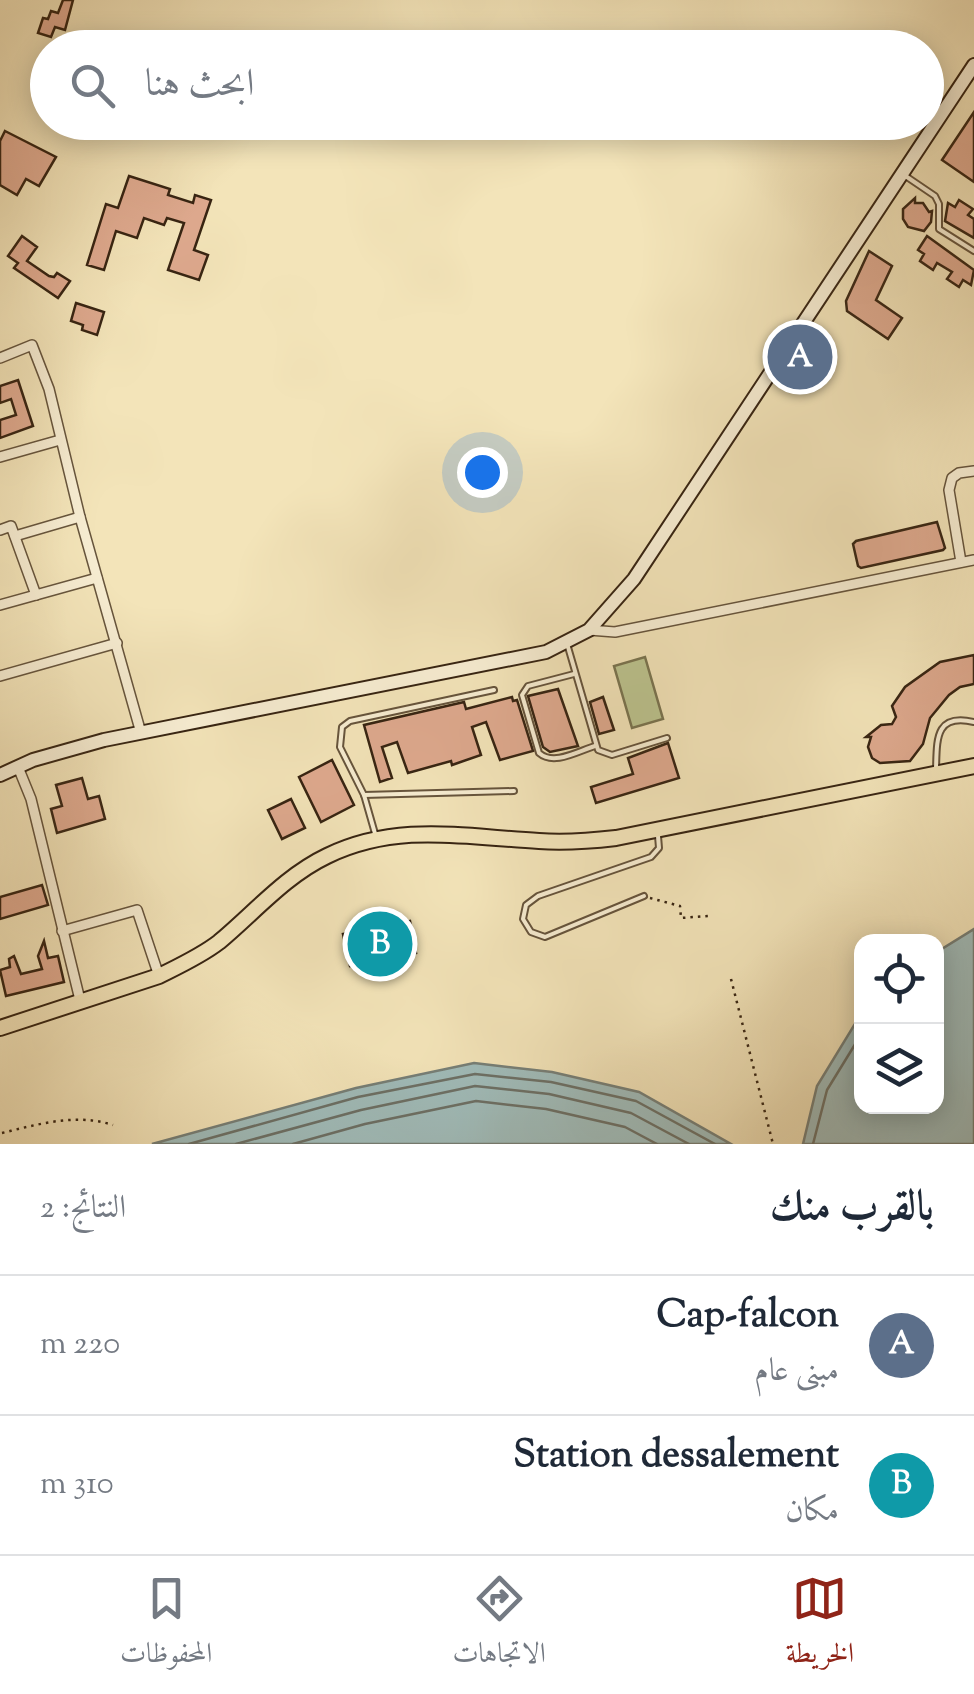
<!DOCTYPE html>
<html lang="ar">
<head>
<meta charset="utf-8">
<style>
  :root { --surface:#fff; --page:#f2f2f3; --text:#1f2937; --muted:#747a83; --line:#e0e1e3; --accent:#8f2418 }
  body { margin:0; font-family:"Sorts Mill Goudy",Amiri,serif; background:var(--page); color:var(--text); direction:rtl }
  .controls { position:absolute; right:30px; bottom:30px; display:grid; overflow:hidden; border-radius:20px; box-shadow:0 5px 25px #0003 }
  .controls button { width:90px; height:90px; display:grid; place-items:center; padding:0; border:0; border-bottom:2px solid var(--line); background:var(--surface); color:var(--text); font:50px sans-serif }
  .you { position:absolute; left:482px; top:472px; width:35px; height:35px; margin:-25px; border:8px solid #fff; border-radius:50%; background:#1a73e8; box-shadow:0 0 0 15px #1a73e833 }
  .badge { display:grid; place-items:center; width:65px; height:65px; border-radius:50%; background:var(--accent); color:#fff; font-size:32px; font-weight:700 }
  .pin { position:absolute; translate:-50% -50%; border:5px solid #fff; box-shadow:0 2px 10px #0006 }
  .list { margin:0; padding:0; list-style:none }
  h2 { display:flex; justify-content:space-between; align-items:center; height:130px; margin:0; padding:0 40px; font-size:42px }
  h2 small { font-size:32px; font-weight:400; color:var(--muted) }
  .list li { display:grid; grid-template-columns:65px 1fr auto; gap:30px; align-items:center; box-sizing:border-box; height:140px; padding:0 40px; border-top:2px solid var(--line) }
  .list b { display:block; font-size:38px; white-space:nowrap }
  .list p { margin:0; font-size:32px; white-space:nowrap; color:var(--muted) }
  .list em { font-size:32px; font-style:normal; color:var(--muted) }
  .icon { flex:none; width:55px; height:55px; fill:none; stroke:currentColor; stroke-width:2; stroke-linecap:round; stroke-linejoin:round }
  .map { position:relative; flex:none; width:974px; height:1144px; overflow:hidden; direction:ltr }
  .search { position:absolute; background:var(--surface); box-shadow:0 5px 25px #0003; left:30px; right:30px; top:30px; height:110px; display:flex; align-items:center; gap:25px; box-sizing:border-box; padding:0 35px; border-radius:55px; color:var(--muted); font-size:38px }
  .sheet { height:410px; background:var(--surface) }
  nav { display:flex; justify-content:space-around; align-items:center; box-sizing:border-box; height:140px; border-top:2px solid var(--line); background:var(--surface); font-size:28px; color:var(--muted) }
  nav a { display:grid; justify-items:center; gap:5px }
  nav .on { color:var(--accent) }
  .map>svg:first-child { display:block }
  .green { fill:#bcc48f; stroke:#7a7450; stroke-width:2.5 }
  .water { fill:#a0bcba; stroke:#767f77; stroke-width:2.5 }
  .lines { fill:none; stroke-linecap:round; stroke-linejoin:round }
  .shore { stroke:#6c7066; stroke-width:2.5 }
  .building { fill:#dea98e; stroke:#372412; stroke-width:2.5 }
  .service-casing { stroke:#66543c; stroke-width:8 }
  .minor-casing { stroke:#66543c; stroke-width:12 }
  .secondary-casing { stroke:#372412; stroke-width:16 }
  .primary-casing { stroke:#372412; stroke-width:18 }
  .path { stroke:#372412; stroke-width:2.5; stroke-dasharray:2.5 5; stroke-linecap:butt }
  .service { stroke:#f7edd2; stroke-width:4 }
  .minor { stroke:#f7edd2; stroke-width:9 }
  .secondary { stroke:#f7edd2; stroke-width:12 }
  .primary { stroke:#f3e4b9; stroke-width:14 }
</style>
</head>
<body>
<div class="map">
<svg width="974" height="1144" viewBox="0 0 974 1144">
  <rect width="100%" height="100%" fill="#f3e4b9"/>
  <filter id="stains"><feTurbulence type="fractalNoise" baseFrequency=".002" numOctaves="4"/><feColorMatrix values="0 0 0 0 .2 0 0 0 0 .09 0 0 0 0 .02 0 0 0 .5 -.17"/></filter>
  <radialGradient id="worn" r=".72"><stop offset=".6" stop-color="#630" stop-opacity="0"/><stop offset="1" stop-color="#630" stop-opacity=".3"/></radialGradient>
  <path class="green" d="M645,657L663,719L632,728L614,666Z"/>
  <g class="water">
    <path d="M974,929V1144H803L817,1086L861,1014L862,1106H936L937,952Z"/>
    <path d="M474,1063L552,1072L639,1092L731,1144H152L356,1088Z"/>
  </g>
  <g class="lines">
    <g class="shore">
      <path d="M189,1144L358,1097L475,1074L551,1082L636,1101L715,1144"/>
      <path d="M236,1144L361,1110L475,1086L549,1094L631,1113L689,1144"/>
      <path d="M293,1144L365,1124L476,1101L546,1109L625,1127L657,1144"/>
      <path d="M813,1144L827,1090L862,1033"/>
    </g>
  </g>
  <g class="building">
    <path d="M63,0H73L65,30L55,27L51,37L38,33L43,18L48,19L51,11L58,13Z"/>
    <path d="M974,112V182L942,160Z"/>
    <path d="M5,131L56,157L39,186L26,179L17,195L0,185V141Z"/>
    <path d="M129,176L170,189L168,195L193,203L195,195L211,200L194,250L208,255L199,280L168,270L184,223L167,218L164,225L144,218L137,238L116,231L104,270L87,265L106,204L118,208Z"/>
    <path d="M915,198V203H923L929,212L932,211L931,222L924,231L908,227L903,219V209Z"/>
    <path d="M959,200L973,209L968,215L974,219V238L945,221L948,203L955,207Z"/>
    <path d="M22,236L37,247L27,261L49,276L54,277L57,273L70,281L58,298L14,268L18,263L8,256Z"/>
    <path d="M927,236L974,270L971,285L963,280L959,287L947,279L952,272L937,263L933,270L920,261L924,254L918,250Z"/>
    <path d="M869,251L892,266L876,300L902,318L888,339L847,311L846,301Z"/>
    <path d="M76,303L104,312L97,335L82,330L83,325L71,321Z"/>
    <path d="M18,380L33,426L0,438V420L16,415L11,399L0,403V386Z"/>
    <path d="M937,522L945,548L943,550L861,568L858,566L853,544L856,541Z"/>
    <path d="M974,655V684L960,687L949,695L930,718L923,744L910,761L880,763L872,758L868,747L871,737H866L881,725L892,724L896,717L892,706L905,687L940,662Z"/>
    <path d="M558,689L578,746L550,752L543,747L528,696Z"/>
    <path d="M512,697L513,701L517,700L533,751L500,760L486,722L472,727L481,755L452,765L451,761L408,773L397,742L382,747L392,778L380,782L364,725L464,702L466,709Z"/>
    <path d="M603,697L614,730L599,734L590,702Z"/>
    <path d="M668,743L679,778L596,803L591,787L633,774L628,758Z"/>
    <path d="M332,760L354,805L321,822L299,777Z"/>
    <path d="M82,778L88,799L99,796L105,819L57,833L51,809L62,806L56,785Z"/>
    <path d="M291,799L305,828L282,839L268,810Z"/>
    <path d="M42,885L48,905L0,919V897Z"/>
    <path d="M410,921L416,953L350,966L343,934Z"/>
    <path d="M44,941L48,958L58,956L64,982L6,996L0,970L10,967L9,959L14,956L21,974L42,969L38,956Z"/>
  </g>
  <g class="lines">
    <defs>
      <g id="service">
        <path d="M907,177L935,196L939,204V229L974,251"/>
        <path d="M568,647L598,750L612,755L667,738"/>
        <path d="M574,674L528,686L522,695L539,753C554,766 578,751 595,746"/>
        <path d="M936,769C937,739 935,713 974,722"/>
        <path d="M364,795L514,791"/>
        <path d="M376,837L364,795L340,747L342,727L350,721L494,690"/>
        <path d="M644,896L545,937L531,932L523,919L526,905L538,896L651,857L659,848L658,836"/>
      </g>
      <g id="minor">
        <path d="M0,358L32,345L49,389L80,517L141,733"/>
        <path d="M0,457L60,440"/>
        <path d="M0,530L11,526L36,595"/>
        <path d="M15,536L80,517"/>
        <path d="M961,562L949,490L952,478L959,473L974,471"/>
        <path d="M0,605L97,578"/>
        <path d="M589,630L615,632L974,560"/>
        <path d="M0,676L117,643"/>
        <path d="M18,767L31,799L80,1000"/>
        <path d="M62,931L137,910L159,976"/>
      </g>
      <path id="secondary" d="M0,775L33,760L104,740L546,652L589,630L634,579L974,65"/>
      <path id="primary" d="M0,1028L159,976C179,966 201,956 219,942C254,913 285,876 327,856C397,822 464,837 539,841C565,843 590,841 616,838L974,766"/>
    </defs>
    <use href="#service" class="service-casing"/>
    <use href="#minor" class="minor-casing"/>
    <use href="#secondary" class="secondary-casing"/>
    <use href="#primary" class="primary-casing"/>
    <g class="path">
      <path d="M650,898L680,906L681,918L708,916"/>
      <path d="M731,979L773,1144"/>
      <path d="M2,1133C39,1124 76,1113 113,1125"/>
    </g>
    <use href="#service" class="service"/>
    <use href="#minor" class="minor"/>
    <use href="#secondary" class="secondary"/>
    <use href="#primary" class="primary"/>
  </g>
  <rect width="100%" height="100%" filter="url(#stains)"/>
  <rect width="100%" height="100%" fill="url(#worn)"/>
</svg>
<div class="controls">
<button><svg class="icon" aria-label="locate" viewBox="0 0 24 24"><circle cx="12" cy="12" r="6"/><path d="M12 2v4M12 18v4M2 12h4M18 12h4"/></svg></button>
<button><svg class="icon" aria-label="layers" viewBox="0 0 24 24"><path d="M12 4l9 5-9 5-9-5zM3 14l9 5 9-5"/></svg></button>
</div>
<div class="you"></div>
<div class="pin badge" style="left:800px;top:357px;background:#5c6f8a">A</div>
<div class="pin badge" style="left:380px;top:944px;background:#0f9aa8">B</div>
<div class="search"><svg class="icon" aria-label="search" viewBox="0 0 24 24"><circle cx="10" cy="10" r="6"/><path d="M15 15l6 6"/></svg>ابحث هنا</div>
</div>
<section class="sheet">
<h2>بالقرب منك<small>النتائج: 2</small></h2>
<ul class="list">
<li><span class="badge" style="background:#5c6f8a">A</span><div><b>Cap-falcon</b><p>مبنى عام</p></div><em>220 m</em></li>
<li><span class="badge" style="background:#0f9aa8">B</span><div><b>Station dessalement</b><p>مكان</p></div><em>310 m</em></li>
</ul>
</section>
<nav>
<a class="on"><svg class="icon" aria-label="map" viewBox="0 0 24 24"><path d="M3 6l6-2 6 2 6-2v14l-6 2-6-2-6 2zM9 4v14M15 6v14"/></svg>الخريطة</a>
<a><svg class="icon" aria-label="directions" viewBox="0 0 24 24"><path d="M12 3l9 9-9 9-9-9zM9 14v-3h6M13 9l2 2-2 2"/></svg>الاتجاهات</a>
<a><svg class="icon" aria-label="saved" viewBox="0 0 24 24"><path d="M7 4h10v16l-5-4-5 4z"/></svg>المحفوظات</a>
</nav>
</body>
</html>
